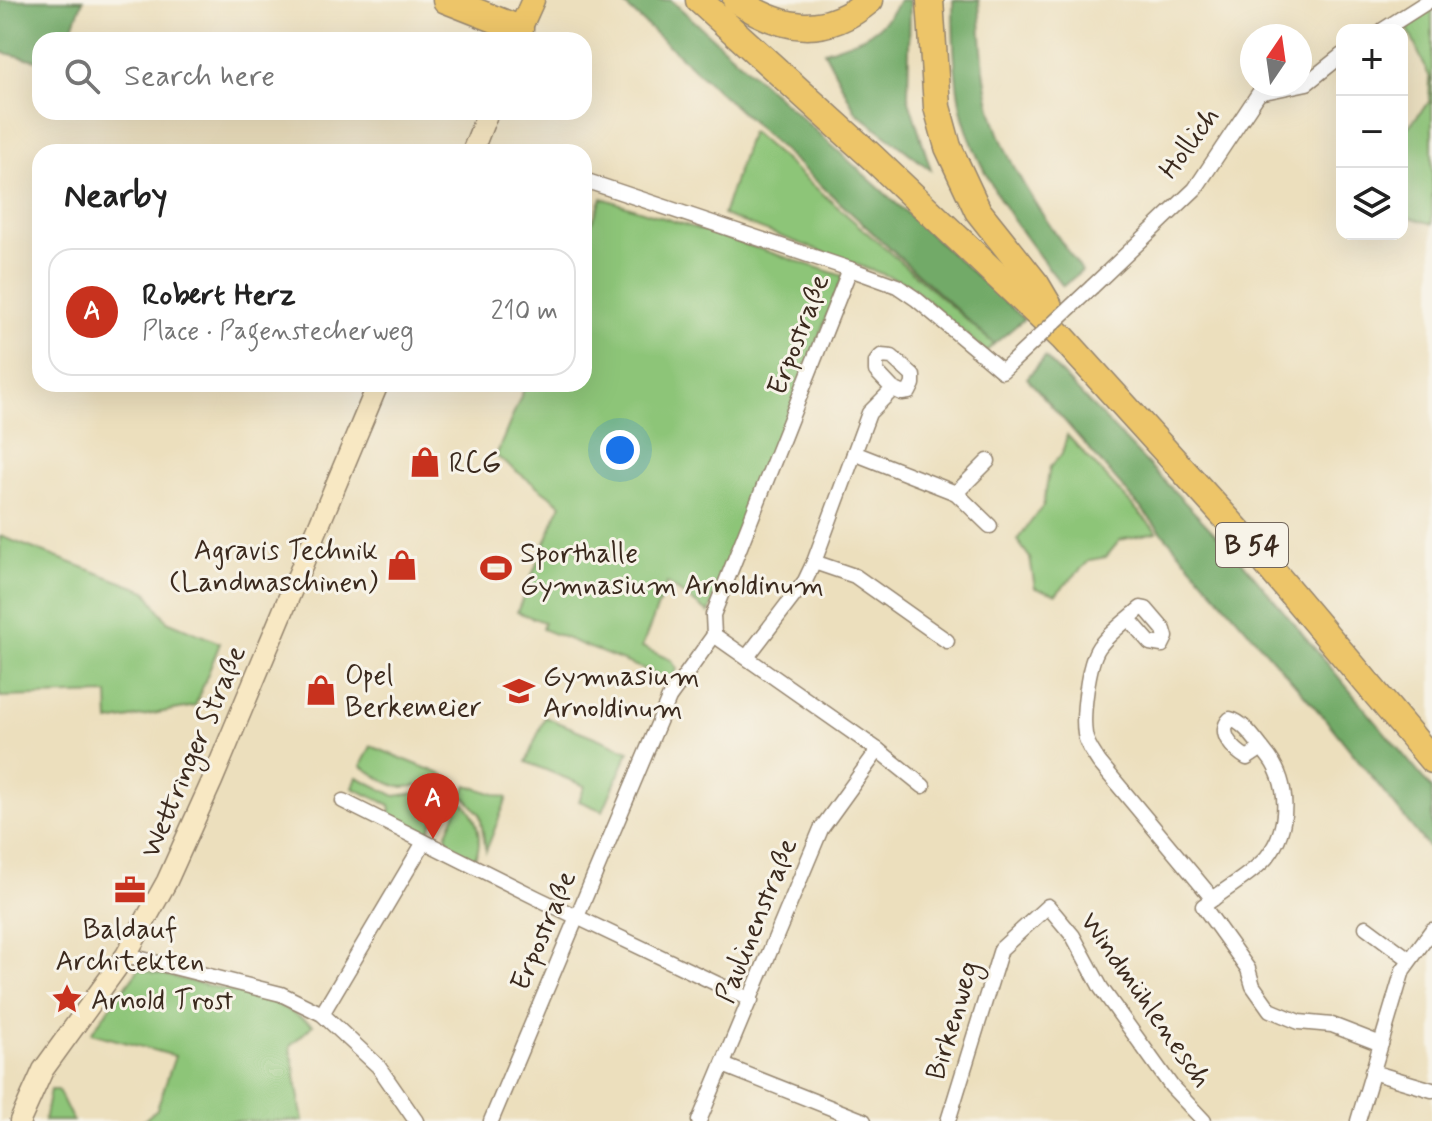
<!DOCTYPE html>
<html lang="en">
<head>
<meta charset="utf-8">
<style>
  :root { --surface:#fff; --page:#f6f6f6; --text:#222; --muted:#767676; --line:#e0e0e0; --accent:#c8321e }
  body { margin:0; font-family:Mynerve,sans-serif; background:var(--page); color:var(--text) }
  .controls { position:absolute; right:24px; top:24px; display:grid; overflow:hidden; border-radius:16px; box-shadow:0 8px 32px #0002 }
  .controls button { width:72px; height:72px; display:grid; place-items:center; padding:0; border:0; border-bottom:2px solid var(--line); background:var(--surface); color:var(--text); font:40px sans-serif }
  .compass { position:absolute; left:1240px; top:24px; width:72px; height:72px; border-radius:50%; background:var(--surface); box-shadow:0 8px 32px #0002; rotate:13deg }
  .you { position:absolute; left:620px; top:450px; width:28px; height:28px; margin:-20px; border:6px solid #fff; border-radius:50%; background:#1a73e8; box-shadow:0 0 0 12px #1a73e833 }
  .badge { display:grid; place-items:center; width:52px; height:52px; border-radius:50%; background:var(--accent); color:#fff; font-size:26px; font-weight:700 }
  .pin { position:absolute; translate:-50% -66px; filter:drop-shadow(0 2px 4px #0008) }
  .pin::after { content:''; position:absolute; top:42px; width:28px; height:24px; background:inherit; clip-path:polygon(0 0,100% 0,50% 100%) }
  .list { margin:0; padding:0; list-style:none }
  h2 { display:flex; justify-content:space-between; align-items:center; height:104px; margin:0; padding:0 32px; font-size:34px }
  h2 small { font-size:26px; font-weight:400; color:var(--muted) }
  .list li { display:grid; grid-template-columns:52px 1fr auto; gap:24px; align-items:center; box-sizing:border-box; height:128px; margin:0 16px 16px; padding:0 16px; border:2px solid var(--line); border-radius:24px }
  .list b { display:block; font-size:30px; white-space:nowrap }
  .list p { margin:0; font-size:26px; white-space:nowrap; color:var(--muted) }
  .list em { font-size:26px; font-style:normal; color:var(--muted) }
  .icon { flex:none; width:44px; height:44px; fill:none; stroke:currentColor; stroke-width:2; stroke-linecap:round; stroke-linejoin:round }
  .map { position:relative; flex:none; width:1432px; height:1121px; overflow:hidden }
  .search { position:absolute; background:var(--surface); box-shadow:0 8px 32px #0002; left:32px; top:32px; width:560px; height:88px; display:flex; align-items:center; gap:20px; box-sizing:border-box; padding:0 28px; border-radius:24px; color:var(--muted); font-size:30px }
  .panel { position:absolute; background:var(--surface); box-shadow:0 8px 32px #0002; left:32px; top:144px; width:560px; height:248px; border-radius:24px }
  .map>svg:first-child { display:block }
  .green { fill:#8dc578; stroke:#64784b; stroke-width:2 }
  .forest { fill:#72aa68; stroke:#566a43; stroke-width:2 }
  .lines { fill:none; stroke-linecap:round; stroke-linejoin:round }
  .street-casing { stroke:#94846e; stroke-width:17 }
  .secondary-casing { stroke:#94846e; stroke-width:23 }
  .primary-casing { stroke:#94846e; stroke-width:25 }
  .highway-casing { stroke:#94846e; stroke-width:29 }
  .street { stroke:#fff; stroke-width:14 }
  .secondary { stroke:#f8e8c3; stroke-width:20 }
  .primary { stroke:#edc569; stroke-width:22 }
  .highway { stroke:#edc569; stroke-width:26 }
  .street-bridge-casing { stroke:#94846e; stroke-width:17; stroke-linecap:butt }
  .street-bridge { stroke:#fff; stroke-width:14 }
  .labels { text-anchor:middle; stroke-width:6; stroke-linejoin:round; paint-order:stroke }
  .shield { fill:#f7f3e8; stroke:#73665b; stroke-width:2 }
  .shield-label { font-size:26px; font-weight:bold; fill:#3b2a1e }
  .street-label { font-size:28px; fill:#3b2a1e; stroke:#f7f3e8 }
  .poi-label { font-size:28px; fill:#3b2a1e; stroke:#f7f3e8; text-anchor:start }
</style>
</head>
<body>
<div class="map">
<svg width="1432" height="1121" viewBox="0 0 1432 1121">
  <rect width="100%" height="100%" fill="#f7f3e8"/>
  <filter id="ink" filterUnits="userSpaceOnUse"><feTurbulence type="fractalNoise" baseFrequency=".0125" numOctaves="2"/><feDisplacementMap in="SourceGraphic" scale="16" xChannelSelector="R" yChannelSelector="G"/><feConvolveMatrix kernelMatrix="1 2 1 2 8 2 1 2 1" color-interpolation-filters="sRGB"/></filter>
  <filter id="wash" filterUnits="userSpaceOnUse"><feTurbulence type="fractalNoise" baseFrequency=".006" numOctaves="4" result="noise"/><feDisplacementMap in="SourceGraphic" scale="32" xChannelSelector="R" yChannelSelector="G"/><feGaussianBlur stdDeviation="1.8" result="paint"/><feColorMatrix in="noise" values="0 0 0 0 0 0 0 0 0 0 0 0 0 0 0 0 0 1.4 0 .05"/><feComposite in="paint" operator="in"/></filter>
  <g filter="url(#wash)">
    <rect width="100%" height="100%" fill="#ecdfbd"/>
    <g class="green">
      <path d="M1432,7V224L1402,215V134L1429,102L1430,78L1405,23Z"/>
      <path d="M751,131L994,344L986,352L907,283L723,215Z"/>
      <path d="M602,198L843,276L709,613L667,583L642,647L671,660L677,669L671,680L542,629L544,622L517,612L561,504L496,456L526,384H584V242Z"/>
      <path d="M1067,435L1157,532L1120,540L1106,557L1090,560L1056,594L1035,588L1030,558L1017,540L1043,506L1050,467L1062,454Z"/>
      <path d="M0,536L146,591L167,621L220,643L195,706L109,722L108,694L0,697Z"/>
      <path d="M545,717L629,751L603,811L579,801L585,786L526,762Z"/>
      <path d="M371,746L381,750L453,779L450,785C434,780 420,787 403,787C390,787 373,773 361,766Z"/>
      <path d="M357,777L395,796L428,791L447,793L427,835L388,816L391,811L390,805L353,788Z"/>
      <path d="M467,785L507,798L486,851L480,814L463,795Z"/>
      <path d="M461,801C476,812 485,842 474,859L450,847L446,835Z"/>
      <path d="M139,969L272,1001L313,1025L290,1046L303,1121H143L157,1109L175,1056L91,1033Z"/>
      <path d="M50,1090H58L73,1121H44Z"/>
    </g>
    <g class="forest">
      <path d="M0,0H83L68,40H40V61L0,52Z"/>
      <path d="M619,0H671L1024,319L994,344Z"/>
      <path d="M899,0H910L908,97L931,170L856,112L824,51C859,40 882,34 899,0Z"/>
      <path d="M953,0H979C981,34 982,71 990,104C1005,167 1046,220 1082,271L1063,286C1023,237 981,180 963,117C954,82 953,37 953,0Z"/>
      <path d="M1045,357L1245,565L1432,789V852L1327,721L1027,378Z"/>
    </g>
  </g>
  <g filter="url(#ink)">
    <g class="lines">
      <defs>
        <g id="street">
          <path d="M1383,30L1430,0"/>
          <path d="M584,180L850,269L713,615L714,635"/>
          <path d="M850,269L897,286L916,299L1002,371L1013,361"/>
          <path d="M1092,287L1195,189L1259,93L1307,83L1342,55"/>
          <path d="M854,453L956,493L990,526"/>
          <path d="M956,493L988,461"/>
          <path d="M814,562L855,576L947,641"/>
          <path d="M1129,619L1150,643L1162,645L1166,637L1164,630L1146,609L1141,608C1127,620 1110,632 1099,647C1088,663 1082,715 1085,734C1086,744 1094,754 1099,762L1213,899L1203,906L1248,969L1253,986L1270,1010L1299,1022L1332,1025L1381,1044"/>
          <path d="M747,657L805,581L814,562L869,413L893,389L902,393L909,392L913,384V376L892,357L881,356L876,362V371L893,389"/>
          <path d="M343,801L537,898L751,1000"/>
          <path d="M1213,899C1230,886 1253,873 1267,857C1291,827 1290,781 1265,752C1256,741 1244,722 1230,719C1216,733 1234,750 1247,758L1262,748"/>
          <path d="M1366,927L1409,959"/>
          <path d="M126,955L281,994L322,1014L378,1066L416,1121"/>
          <path d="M322,1014L424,842"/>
          <path d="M723,1065L864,1121"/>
          <path d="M1372,1072L1432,1090"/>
          <path d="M491,1121L669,698L714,635L878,750L923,786"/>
          <path d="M699,1121L821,829L878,750"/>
          <path d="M948,1121L1001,949L1048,906L1073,936L1101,988L1172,1087L1204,1121"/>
          <path d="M1358,1121L1403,970L1432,930"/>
        </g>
        <g id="secondary">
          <path d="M472,152L488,112"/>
          <path d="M20,1121L43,1070L126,955L167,881L212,781L378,384"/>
        </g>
        <path id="primary" d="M520,29L533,0"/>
        <g id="highway">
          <path d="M446,0L520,29"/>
          <path d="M699,0L871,156L1063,338L1249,543L1432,760"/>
          <path d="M736,0C783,31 825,38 870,0"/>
          <path d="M930,0L937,107L948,147L978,211L1036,284L1049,306"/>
        </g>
      </defs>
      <use href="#street" class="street-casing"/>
      <use href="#secondary" class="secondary-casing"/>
      <use href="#primary" class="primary-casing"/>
      <use href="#highway" class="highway-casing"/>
      <use href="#street" class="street"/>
      <use href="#secondary" class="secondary"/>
      <use href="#primary" class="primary"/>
      <use href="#highway" class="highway"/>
      <defs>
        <path id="street-bridge" d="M1013,361L1092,287"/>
      </defs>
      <use href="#street-bridge" class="street-bridge-casing"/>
      <use href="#street-bridge" class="street-bridge"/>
    </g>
  </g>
  <defs>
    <symbol id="shop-bare" viewBox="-9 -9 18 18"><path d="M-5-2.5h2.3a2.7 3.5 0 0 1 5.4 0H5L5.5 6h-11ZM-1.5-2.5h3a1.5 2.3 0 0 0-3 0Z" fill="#c8321e" stroke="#f7f3e8" stroke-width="2.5" paint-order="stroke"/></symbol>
    <symbol id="stadium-bare" viewBox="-9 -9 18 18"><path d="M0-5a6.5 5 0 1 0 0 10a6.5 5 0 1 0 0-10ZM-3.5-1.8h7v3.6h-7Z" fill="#c8321e" stroke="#f7f3e8" stroke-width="2.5" paint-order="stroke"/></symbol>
    <symbol id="school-bare" viewBox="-9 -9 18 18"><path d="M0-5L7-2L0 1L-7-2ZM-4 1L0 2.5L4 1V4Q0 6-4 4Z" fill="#c8321e" stroke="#f7f3e8" stroke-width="2.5" paint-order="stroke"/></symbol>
    <symbol id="office-bare" viewBox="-9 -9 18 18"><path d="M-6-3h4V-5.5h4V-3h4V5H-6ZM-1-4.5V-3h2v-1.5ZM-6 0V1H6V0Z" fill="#c8321e" stroke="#f7f3e8" stroke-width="2.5" paint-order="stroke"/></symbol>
    <symbol id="sight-bare" viewBox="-9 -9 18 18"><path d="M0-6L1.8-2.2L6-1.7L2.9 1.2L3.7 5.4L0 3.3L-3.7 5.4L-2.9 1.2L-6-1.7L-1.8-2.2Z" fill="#c8321e" stroke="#f7f3e8" stroke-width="2.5" paint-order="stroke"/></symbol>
  </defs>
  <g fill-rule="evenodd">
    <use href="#shop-bare" x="403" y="440" width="44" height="44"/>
    <use href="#shop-bare" x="380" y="543" width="44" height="44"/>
    <use href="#stadium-bare" x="474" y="546" width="44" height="44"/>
    <use href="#shop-bare" x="299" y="668" width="44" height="44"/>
    <use href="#school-bare" x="497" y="669" width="44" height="44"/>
    <use href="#office-bare" x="108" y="868" width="44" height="44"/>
    <use href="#sight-bare" x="45" y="977" width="44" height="44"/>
  </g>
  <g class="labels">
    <rect class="shield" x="1216" y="523" width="72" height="44" rx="6"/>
    <g class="shield-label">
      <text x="1252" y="554">B 54</text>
    </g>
    <g class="street-label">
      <text transform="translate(1188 142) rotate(-54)" y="10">Hollich</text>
      <text transform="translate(797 334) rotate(-69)" y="10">Erpostraße</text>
      <text transform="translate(192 751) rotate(-67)" y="10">Wettringer Straße</text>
      <text transform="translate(755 920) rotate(-68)" y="10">Paulinenstraße</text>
      <text transform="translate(542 930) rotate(-67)" y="10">Erpostraße</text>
      <text transform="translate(1147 999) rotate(55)" y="10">Windmühlenesch</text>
      <text transform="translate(951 1020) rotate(-73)" y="10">Birkenweg</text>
    </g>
    <g class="poi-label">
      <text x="449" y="472">RCG</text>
      <text x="378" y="559" text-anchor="end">Agravis Technik<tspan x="378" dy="32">(Landmaschinen)</tspan></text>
      <text x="520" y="562">Sporthalle<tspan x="520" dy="32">Gymnasium Arnoldinum</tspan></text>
      <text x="345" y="684">Opel<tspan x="345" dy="32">Berkemeier</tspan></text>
      <text x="543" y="685">Gymnasium<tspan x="543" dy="32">Arnoldinum</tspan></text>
      <text x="130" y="938" text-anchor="middle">Baldauf<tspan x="130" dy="32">Architekten</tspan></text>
      <text x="91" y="1009">Arnold Trost</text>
    </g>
  </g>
</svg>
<div class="controls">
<button>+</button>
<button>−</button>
<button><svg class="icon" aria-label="layers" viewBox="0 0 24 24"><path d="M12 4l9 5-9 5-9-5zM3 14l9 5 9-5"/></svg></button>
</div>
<svg class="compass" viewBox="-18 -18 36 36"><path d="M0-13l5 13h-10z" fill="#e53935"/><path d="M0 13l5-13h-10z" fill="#767676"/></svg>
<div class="you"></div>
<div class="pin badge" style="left:433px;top:839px">A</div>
<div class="search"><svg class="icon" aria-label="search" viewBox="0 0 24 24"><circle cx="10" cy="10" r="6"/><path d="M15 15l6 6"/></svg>Search here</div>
<section class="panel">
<h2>Nearby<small></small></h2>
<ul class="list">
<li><span class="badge">A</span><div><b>Robert Herz</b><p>Place · Pagenstecherweg</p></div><em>210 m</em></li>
</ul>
</section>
</div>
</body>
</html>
